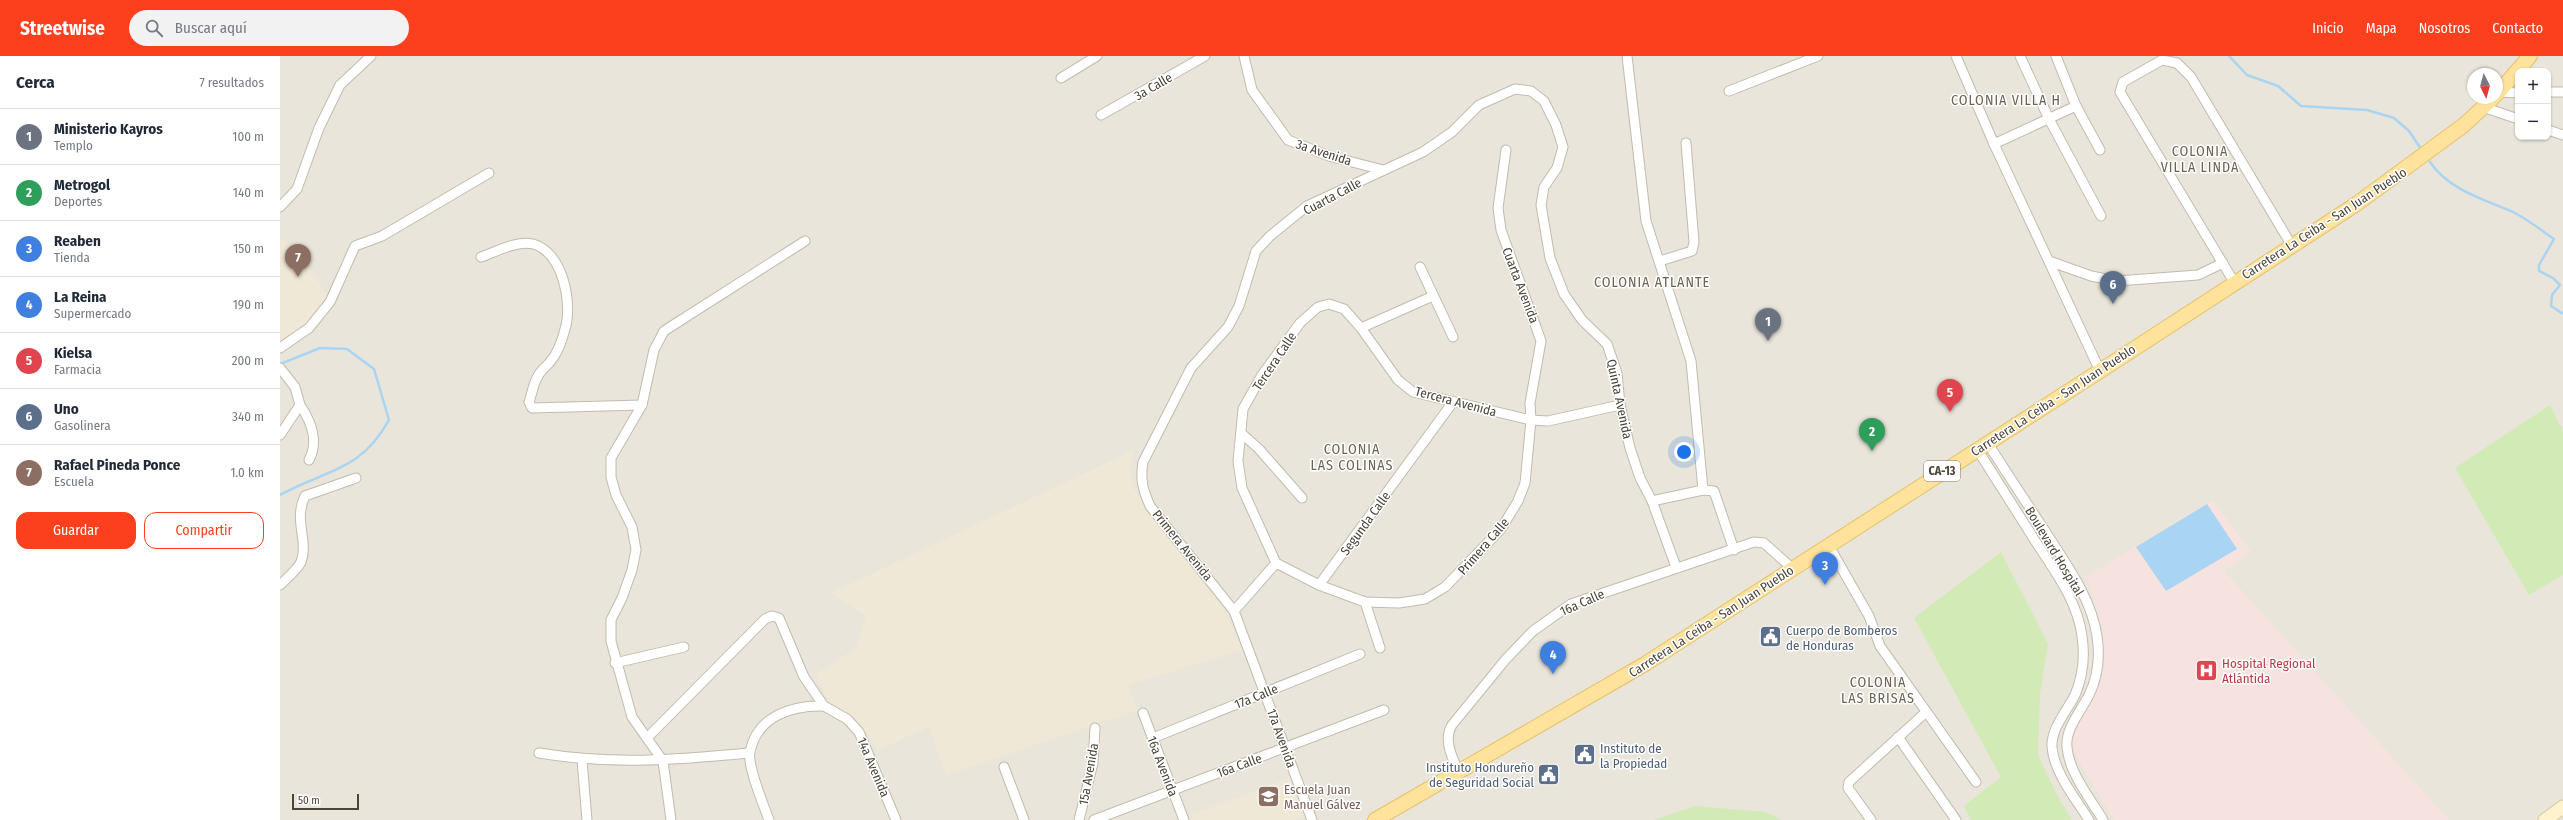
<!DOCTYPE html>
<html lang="es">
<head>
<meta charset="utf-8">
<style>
  :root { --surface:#fff; --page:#f2f2f3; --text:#1f2937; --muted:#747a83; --line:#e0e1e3; --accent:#fc3f1d }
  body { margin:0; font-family:"Fira Sans Condensed",sans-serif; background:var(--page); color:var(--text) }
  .controls { position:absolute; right:12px; top:12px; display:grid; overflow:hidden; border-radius:8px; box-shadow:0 1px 3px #0004 }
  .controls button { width:36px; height:36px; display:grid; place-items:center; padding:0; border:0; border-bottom:1px solid var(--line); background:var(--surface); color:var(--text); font:20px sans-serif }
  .compass { position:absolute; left:2187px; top:12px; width:36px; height:36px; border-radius:50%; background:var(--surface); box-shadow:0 1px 3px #0004; rotate:174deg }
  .scale { position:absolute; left:12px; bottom:10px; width:67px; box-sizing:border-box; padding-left:4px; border:2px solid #4b4439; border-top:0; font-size:11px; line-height:14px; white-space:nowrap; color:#4b4439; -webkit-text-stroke:3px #fff; paint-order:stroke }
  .you { position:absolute; left:1404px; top:396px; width:14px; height:14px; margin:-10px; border:3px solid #fff; border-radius:50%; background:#1a73e8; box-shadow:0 0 0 6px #1a73e833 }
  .badge { display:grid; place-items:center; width:26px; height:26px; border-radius:50%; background:var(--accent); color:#fff; font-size:13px; font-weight:700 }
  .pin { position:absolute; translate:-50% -33px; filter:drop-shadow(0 1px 2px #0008) }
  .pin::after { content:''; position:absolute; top:21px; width:14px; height:12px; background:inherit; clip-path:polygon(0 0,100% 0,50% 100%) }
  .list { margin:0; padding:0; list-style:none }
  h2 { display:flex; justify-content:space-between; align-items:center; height:52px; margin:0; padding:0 16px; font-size:17px }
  h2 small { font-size:13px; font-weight:400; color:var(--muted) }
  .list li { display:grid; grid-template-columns:26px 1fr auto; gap:12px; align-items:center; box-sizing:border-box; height:56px; padding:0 16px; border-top:1px solid var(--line) }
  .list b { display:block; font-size:15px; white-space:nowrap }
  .list p { margin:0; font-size:13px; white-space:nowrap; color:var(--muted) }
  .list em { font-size:13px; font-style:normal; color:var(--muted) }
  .actions { display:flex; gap:8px; padding:12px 16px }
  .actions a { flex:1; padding:9px 0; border:1px solid var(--accent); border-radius:12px; text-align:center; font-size:14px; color:var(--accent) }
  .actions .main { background:var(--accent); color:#fff }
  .icon { flex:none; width:22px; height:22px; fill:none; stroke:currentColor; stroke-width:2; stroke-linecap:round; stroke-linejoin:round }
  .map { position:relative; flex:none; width:2283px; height:764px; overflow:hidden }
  header { display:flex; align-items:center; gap:24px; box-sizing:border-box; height:56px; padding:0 20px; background:var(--accent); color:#fff }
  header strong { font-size:19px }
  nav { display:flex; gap:22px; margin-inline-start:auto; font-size:14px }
  .search { width:280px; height:36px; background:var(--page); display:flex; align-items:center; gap:10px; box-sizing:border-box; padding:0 14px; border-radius:22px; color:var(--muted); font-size:15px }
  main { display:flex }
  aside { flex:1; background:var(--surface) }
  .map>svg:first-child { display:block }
  .residential { fill:#eae5da; fill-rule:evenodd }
  .education { fill:#efe8d6 }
  .medical { fill:#f6e3e0 }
  .green { fill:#d2eab5 }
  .water { fill:#a9d4f2 }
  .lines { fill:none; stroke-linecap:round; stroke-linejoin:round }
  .stream { stroke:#a9d4f2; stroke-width:2.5 }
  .street-casing { stroke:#c2bbae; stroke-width:11 }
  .secondary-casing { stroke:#d6c79b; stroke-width:15 }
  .primary-casing { stroke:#e6c16a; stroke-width:16 }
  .street { stroke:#fff; stroke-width:9 }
  .secondary { stroke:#fff3cd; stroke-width:13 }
  .primary { stroke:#ffe39c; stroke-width:14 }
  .labels { text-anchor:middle; stroke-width:3; stroke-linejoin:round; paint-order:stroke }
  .shield { fill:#fff; stroke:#817c74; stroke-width:1 }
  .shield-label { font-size:12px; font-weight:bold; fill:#4b4439 }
  .street-label { font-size:13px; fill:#4b4439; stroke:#fff }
  .service-label { font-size:13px; fill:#4e5e75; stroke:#fff; text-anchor:start }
  .health-label { font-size:13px; fill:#be3a42; stroke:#fff; text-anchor:start }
  .education-label { font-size:13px; fill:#785e54; stroke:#fff; text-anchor:start }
  .neighbourhood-label { font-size:14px; letter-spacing:1px; fill:#6e6250; stroke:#fff }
</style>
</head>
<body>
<header>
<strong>Streetwise</strong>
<div class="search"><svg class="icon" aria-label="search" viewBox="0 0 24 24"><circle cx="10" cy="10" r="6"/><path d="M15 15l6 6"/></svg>Buscar aquí</div>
<nav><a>Inicio</a><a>Mapa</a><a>Nosotros</a><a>Contacto</a></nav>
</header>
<main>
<aside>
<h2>Cerca<small>7 resultados</small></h2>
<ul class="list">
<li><span class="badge" style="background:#6b7280">1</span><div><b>Ministerio Kayros</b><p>Templo</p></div><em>100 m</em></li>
<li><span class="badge" style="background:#2e9e5b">2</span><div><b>Metrogol</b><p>Deportes</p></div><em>140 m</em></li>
<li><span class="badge" style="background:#3f7fe0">3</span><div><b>Reaben</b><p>Tienda</p></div><em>150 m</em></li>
<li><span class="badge" style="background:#3f7fe0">4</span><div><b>La Reina</b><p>Supermercado</p></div><em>190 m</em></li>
<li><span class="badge" style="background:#e0444e">5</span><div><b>Kielsa</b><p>Farmacia</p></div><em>200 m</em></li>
<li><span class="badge" style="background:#5c6f8a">6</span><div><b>Uno</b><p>Gasolinera</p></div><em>340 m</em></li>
<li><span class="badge" style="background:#8d6e63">7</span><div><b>Rafael Pineda Ponce</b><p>Escuela</p></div><em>1.0 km</em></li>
</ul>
<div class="actions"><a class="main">Guardar</a><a>Compartir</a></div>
</aside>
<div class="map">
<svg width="2283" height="764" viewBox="0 0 2283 764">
  <rect width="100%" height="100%" fill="#f6f3ec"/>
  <path class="residential" d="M0,0H2283V764H0ZM2238,15H2268V81H2238ZM2193,18H2217V42H2193Z"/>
  <g class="education">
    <path d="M0,181L23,201L48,241L26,269L0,287Z"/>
    <path d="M854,394L850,414L853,432L946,557L962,594L848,629L858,654L666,719L649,671L598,694L575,662L549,645L535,619L576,592L586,560L551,537Z"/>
    <path d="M1009,722L1024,761L1014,764H912L910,759Z"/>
  </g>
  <path class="medical" d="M1933,444L1971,496L1944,515L2169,764H1834L1789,688L1793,674L1817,627L1823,600L1822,572L1807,520Z"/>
  <g class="green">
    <path d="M2270,349L2283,375V519L2249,539L2175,412Z"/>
    <path d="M1721,496L1768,588L1760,638L1758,699L1777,739L1792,764H1691L1684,750L1721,721L1634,562Z"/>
    <path d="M1415,750L1485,756L1502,764H1374Z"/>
  </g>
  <path class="water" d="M1927,448L1957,493L1886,535L1856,491Z"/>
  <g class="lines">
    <g class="stream">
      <path d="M1949,0L1967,19L1998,30L2021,50L2087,54L2114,62L2129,75L2141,93"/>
      <path d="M2150,106C2169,134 2203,143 2233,156C2247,163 2261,174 2274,183L2259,209V215L2273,222L2280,229L2272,239L2271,250L2283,258"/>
      <path d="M0,308L40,292L67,293L94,313L109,364C80,416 47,413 0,439"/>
    </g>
    <defs>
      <g id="street">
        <path d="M964,0L972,34L1008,84L1049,100L1103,114"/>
        <path d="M1347,0L1366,165L1411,305L1423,434"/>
        <path d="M1676,0L1714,88L1820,315"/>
        <path d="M1740,0L1769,63L1821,160"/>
        <path d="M1776,0L1796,50L1820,94"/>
        <path d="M781,22L817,0"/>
        <path d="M1449,35L1538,0"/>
        <path d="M2219,36L2238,37"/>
        <path d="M2268,36H2283"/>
        <path d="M2203,51L2238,63"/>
        <path d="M821,59L925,0"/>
        <path d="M2268,74L2283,79"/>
        <path d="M1714,88L1796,50"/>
        <path d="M0,151L17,133L39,72L60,29L91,0"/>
        <path d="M201,201C216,196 237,184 253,188C283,196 293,248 285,273C282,285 278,297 270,306C266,311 261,314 258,320C253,328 252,338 249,346L252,352L362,349"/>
        <path d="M1380,205L1412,195L1414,186L1406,87"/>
        <path d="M1769,205L1811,220L1837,225L1918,219L1943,207"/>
        <path d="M1140,211L1173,281"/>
        <path d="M1954,226L1840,36L1843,26L1882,4L1897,7L1911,21L2012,190"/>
        <path d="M1081,272L1153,240"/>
        <path d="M0,292L29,272L50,246L75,190L102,180L209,117"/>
        <path d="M0,312L15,331L20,349L0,379"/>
        <path d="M20,349C31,365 39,386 29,404"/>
        <path d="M961,377L979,393L1022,442"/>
        <path d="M1707,386C1726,416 1746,446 1765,475C1786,508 1811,541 1817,580C1820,600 1818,621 1809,639C1801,655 1785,673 1787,691C1789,717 1810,742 1823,764"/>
        <path d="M1697,393C1716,423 1735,453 1754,483C1773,513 1797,543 1802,580C1805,600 1803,620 1795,639C1787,655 1771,672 1772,691C1774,717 1796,743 1809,764"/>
        <path d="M1372,445L1423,434L1434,435L1454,494"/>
        <path d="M1549,490L1589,560L1600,590L1696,726"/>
        <path d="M0,529C7,522 17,514 21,506C29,485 13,464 25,440L76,422"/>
        <path d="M1039,529L1173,346"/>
        <path d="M1085,546L1119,547L1145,543L1165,531L1221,473L1238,445L1245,427L1251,364L1250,347L1261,285L1221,174L1218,152L1226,94"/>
        <path d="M954,555L996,507"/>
        <path d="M1100,592L1085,546L1039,529L996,507L962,432L958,405L963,353L982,319L1020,267L1038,251L1049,248L1064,253L1081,272L1118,324L1133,336L1251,364L1268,365L1340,349"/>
        <path d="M335,607L404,591"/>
        <path d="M863,657L904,764"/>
        <path d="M1618,681L1676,764"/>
        <path d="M367,682L485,563L492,560L499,562L524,621L544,650L567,663L579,676L616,764"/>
        <path d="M873,682L1080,598"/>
        <path d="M259,697C333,709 395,704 469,697"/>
        <path d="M302,704L307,764"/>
        <path d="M724,711L744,764"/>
        <path d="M1179,717C1172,701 1163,684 1172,669L1226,603L1253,575L1291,548L1474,486L1484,487L1513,513"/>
        <path d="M391,764L383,705L352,661L331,585V564L342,542L352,514L356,494L352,471L336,439L331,421V402L362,349L374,294L384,275L525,185"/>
        <path d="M489,764C484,750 467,710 470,696C477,660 512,649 544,650"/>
        <path d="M799,764L813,707L815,672"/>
        <path d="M814,764L1104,654"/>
        <path d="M1032,764L954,555L870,450C863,434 860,424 863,406L911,312L948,271L959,250L976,195L990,180L1027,150L1143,96L1172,76L1199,49L1235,33L1251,35L1264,45L1276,69L1283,91L1277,112L1264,131L1261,149L1270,202L1284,238L1302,264L1327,288L1337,317L1340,349L1350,392L1360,422L1372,445L1396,511"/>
        <path d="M1591,764L1568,732L1569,726L1645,657"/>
      </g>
      <path id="secondary" d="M2265,764L2283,751"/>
      <g id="primary">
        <path d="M2217,38L2250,0"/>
        <path d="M1095,764L1365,608L1820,315L2075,149L2184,69L2213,42"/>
      </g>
    </defs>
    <use href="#street" class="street-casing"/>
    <use href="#secondary" class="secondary-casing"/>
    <use href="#primary" class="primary-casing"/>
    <use href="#street" class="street"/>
    <use href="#secondary" class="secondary"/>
    <use href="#primary" class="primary"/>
  </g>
  <defs>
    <symbol id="civic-square" viewBox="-11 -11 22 22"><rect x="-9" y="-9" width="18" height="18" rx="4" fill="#5c6f8a" stroke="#fff"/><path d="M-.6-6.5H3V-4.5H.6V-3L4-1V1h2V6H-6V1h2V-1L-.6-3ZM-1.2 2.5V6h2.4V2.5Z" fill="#fff"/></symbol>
    <symbol id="hospital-square" viewBox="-11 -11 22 22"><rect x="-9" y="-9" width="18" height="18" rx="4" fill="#e0444e" stroke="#fff"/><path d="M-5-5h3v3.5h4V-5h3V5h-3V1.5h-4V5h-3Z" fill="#fff"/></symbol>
    <symbol id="school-square" viewBox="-11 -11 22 22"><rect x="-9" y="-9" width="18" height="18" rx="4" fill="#8d6e63" stroke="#fff"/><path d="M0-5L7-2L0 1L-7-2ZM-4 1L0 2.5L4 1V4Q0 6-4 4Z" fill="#fff"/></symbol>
  </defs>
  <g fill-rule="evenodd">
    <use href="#civic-square" x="1478" y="568" width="25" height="25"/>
    <use href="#hospital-square" x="1914" y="602" width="25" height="25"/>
    <use href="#civic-square" x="1292" y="686" width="25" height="25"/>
    <use href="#civic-square" x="1256" y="706" width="25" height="25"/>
    <use href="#school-square" x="976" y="728" width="25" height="25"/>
  </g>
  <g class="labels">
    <rect class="shield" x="1644" y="405" width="36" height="20" rx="3"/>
    <g class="shield-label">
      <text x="1662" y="419">CA-13</text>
    </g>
    <g class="street-label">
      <text transform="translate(873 30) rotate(-30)" y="5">3a Calle</text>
      <text transform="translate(1044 96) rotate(18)" y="5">3a Avenida</text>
      <text transform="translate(1052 140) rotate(-28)" y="5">Cuarta Calle</text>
      <text transform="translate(2044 167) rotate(-33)" y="5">Carretera La Ceiba - San Juan Pueblo</text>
      <text transform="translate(1241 229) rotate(69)" y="5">Cuarta Avenida</text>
      <text transform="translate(994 305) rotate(-56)" y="5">Tercera Calle</text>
      <text transform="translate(1340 343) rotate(78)" y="5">Quinta Avenida</text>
      <text transform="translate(1773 344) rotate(-33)" y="5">Carretera La Ceiba - San Juan Pueblo</text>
      <text transform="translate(1176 345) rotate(15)" y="5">Tercera Avenida</text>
      <text transform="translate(1085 467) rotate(-54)" y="5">Segunda Calle</text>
      <text transform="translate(903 489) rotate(51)" y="5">Primera Avenida</text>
      <text transform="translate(1203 490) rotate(-49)" y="5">Primera Calle</text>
      <text transform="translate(1775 495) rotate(59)" y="5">Boulevard Hospital</text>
      <text transform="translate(1302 546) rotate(-24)" y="5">16a Calle</text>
      <text transform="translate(1431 565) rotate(-33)" y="5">Carretera La Ceiba - San Juan Pueblo</text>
      <text transform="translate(976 640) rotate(-22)" y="5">17a Calle</text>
      <text transform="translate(1002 682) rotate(70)" y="5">17a Avenida</text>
      <text transform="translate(959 709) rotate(-20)" y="5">16a Calle</text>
      <text transform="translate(883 710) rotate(69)" y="5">16a Avenida</text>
      <text transform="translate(594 711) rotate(67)" y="5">14a Avenida</text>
      <text transform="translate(808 718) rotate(-80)" y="5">15a Avenida</text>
    </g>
    <g class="service-label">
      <text x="1506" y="579">Cuerpo de Bomberos<tspan x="1506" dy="15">de Honduras</tspan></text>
      <text x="1320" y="697">Instituto de<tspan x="1320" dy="15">la Propiedad</tspan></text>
      <text x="1254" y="716" text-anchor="end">Instituto Hondureño<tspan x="1254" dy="15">de Seguridad Social</tspan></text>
    </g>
    <g class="health-label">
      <text x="1942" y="612">Hospital Regional<tspan x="1942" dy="15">Atlántida</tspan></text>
    </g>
    <g class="education-label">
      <text x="1004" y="738">Escuela Juan<tspan x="1004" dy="15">Manuel Gálvez</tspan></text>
    </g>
    <g class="neighbourhood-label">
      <text x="1726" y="49">COLONIA VILLA H</text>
      <text x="1920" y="100">COLONIA<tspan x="1920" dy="16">VILLA LINDA</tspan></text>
      <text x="1372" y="231">COLONIA ATLANTE</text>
      <text x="1072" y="398">COLONIA<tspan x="1072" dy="16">LAS COLINAS</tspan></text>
      <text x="1598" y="631">COLONIA<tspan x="1598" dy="16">LAS BRISAS</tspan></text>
    </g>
  </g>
</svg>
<div class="controls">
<button>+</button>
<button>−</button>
</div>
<svg class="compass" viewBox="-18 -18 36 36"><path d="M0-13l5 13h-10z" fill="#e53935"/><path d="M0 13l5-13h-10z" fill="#747a83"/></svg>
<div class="scale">50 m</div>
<div class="you"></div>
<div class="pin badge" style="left:1488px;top:285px;background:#6b7280">1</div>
<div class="pin badge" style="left:1592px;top:395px;background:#2e9e5b">2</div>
<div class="pin badge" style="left:1545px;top:529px;background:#3f7fe0">3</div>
<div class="pin badge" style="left:1273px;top:618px;background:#3f7fe0">4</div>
<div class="pin badge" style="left:1670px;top:356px;background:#e0444e">5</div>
<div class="pin badge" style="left:1833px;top:248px;background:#5c6f8a">6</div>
<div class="pin badge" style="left:18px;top:221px;background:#8d6e63">7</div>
</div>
</main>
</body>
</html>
